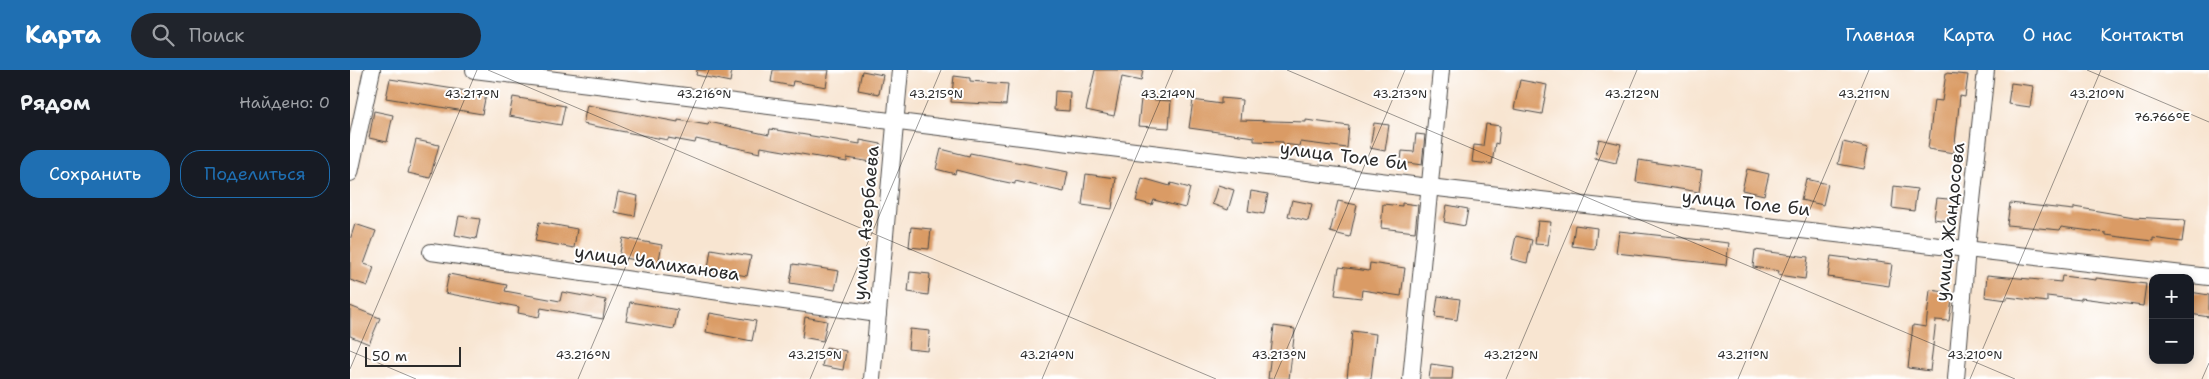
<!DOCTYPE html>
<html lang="ru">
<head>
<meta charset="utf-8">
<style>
  :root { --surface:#171b24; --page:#20242c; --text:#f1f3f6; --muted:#9ea1a6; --line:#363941; --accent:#1f6fb2 }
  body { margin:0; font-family:"Shantell Sans",sans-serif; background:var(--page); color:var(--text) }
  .controls { position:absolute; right:15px; bottom:15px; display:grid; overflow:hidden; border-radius:10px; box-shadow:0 2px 8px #0003 }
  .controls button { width:45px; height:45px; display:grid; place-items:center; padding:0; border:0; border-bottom:1px solid var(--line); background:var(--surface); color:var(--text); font:25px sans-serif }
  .scale { position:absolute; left:15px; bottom:12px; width:96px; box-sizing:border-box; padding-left:5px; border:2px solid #2b2b2b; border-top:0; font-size:14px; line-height:18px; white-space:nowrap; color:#2b2b2b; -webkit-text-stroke:4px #fff; paint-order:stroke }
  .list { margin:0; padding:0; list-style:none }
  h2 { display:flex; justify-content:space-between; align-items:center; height:65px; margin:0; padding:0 20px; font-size:21px }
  h2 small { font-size:16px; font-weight:400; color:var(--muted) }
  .actions { display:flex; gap:10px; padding:15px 20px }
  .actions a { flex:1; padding:11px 0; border:1px solid var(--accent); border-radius:20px; text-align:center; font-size:18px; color:var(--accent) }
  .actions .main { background:var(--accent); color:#fff }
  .icon { flex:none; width:28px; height:28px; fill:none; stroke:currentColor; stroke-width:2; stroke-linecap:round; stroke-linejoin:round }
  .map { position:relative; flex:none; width:1859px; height:309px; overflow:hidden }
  header { display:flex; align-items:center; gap:30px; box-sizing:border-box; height:70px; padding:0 25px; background:var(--accent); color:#fff }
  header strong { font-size:24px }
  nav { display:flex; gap:28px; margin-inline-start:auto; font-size:18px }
  .search { width:350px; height:45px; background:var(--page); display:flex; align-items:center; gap:12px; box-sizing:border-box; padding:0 18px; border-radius:28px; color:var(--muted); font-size:19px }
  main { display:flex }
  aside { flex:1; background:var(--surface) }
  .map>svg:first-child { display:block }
  .building { fill:#da9b65 }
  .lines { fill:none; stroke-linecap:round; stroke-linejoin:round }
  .minor-casing { stroke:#4a4744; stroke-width:18 }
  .minor { stroke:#fff; stroke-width:16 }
  .ticks { fill:none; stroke:#2b2b2b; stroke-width:1; stroke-opacity:0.45 }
  .labels { text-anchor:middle; stroke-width:4; stroke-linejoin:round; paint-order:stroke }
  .street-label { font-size:18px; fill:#2b2b2b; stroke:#fff }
  .ticks-label { font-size:12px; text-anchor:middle; fill:#2b2b2b; stroke:#fff; stroke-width:4; stroke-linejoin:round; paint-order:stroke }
</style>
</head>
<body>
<header>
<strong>Карта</strong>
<div class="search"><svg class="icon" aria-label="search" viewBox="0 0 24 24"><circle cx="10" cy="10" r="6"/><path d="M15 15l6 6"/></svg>Поиск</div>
<nav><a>Главная</a><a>Карта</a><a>О нас</a><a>Контакты</a></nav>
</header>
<main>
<aside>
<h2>Рядом<small>Найдено: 0</small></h2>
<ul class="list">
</ul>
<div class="actions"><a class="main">Сохранить</a><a>Поделиться</a></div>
</aside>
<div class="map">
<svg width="1859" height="309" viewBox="0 0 1859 309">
  <rect width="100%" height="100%" fill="#fff"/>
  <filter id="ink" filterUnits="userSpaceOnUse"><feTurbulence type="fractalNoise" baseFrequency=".02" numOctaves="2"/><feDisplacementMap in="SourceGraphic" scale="10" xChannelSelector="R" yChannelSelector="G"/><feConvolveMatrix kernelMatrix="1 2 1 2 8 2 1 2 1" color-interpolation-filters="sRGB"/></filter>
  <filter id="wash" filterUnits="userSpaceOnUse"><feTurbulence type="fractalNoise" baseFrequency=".0096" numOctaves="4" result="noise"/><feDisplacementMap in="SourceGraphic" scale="20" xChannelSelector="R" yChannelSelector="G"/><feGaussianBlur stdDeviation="1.12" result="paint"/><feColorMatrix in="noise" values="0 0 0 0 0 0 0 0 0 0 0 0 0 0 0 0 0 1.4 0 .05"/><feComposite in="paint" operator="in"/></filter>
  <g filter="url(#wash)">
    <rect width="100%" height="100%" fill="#f8e5d1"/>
    <g id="blocks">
      <g class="building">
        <path d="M347,0H382L380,12L346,5Z"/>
        <path d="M423,0H479L476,17L443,11L442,16L421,12Z"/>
        <path d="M745,0H793L791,11L772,7L764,46L736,40Z"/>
        <path d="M512,1L533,5L529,24L508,20Z"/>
        <path d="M1596,3L1618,5L1615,27L1610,26L1604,83L1578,79L1584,30L1592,31Z"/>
        <path d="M604,6L620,8V11L658,14L656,35L601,32Z"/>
        <path d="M40,9L136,24L132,44L36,28Z"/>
        <path d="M1170,10L1197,15L1192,44L1164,39Z"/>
        <path d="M1661,13L1683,16L1680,37L1658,34Z"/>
        <path d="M705,21L720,22L719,41L704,40Z"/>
        <path d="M163,27L215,36L211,55L159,46Z"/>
        <path d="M871,28L892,30L890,50L956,52V50L999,56L997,78L950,72L949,76L933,74V72L904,71V67L839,58L843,30L871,34Z"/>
        <path d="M791,29L821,31L819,58L788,56Z"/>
        <path d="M237,35L328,52V50L358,55L359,52L419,65L420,59L510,74V70L531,74L528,93L497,88V92L411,77L410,83L346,69L345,73L318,68V70L233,54Z"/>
        <path d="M24,41L43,45L37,72L19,68Z"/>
        <path d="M1024,53L1039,55L1035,81L1020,78Z"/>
        <path d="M1136,54L1150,56L1148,74L1145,73L1142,94L1122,92L1124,75L1133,76Z"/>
        <path d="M1066,64L1075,65L1072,95L1051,92L1052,81L1064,82Z"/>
        <path d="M1249,69L1271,74L1266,93L1245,88Z"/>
        <path d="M66,70L89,75L80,108L58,103Z"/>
        <path d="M1493,72L1518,78L1514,99L1488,94Z"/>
        <path d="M591,79L619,86L620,83L718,102L714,122L665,111V114L641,109L606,100L605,104L586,99Z"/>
        <path d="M1289,90L1352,100L1349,122L1286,112Z"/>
        <path d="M1397,99L1419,104L1414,125L1392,120Z"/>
        <path d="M736,104L766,108L762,139L732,135Z"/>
        <path d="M792,108L820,116L821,113L840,118L835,138L804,130L802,135L786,131Z"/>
        <path d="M1456,109L1478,114L1473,135L1451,130Z"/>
        <path d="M868,115L884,120L878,140L862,134Z"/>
        <path d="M1544,116L1567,119L1564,141L1542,138Z"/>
        <path d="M901,121L918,124L914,144L898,141Z"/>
        <path d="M268,122L288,126L285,146L264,142Z"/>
        <path d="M1587,128L1609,130L1606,152L1584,149Z"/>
        <path d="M942,130L962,134L958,151L938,146Z"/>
        <path d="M988,131L1007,135L1000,167L980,162Z"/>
        <path d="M1052,133L1068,135L1065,162L1031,158L1033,134L1052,136Z"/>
        <path d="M1660,133L1724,140V137L1784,147L1835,150L1832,172L1803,168V171L1778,168L1756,165V163L1711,157L1710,160L1657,155Z"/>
        <path d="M1097,135L1118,139L1115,156L1094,152Z"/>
        <path d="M109,146L130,149L126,169L105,165Z"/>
        <path d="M1188,151L1201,152L1198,175L1185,174Z"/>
        <path d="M189,152L227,159L224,178L185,171Z"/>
        <path d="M5,154L26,161L14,194L24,197L18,216L0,210V170Z"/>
        <path d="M1225,155L1247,158L1245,179L1222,176Z"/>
        <path d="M561,157L581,159L579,179L559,177Z"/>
        <path d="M1269,161L1379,173L1376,195L1266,183Z"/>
        <path d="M1166,166L1182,170L1177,193L1161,189Z"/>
        <path d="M273,168L312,175L308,194L269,187Z"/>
        <path d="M361,179L401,186L397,206L358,199Z"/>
        <path d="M1405,180L1458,187L1455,209L1428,205L1429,201L1403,197Z"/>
        <path d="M1481,186L1542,194L1539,216L1478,207Z"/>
        <path d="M1020,193L1055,198L1051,226L1012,220L1011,228L985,225L989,197L1019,201Z"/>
        <path d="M443,194L489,201L485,220L440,213Z"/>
        <path d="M560,202L580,204L578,225L558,222Z"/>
        <path d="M99,204L157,215L155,221L210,231L212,222L256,230L253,249L191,238L189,247L168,243L169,237L95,223Z"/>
        <path d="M1637,205L1711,212L1712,206L1746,210V208L1796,214L1793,236L1731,228V230L1697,226V232L1657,227V230L1635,227Z"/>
        <path d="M1580,220L1603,223L1599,251L1586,250L1580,301L1558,298L1563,255L1576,257Z"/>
        <path d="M1840,222L1859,225V247L1840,244Z"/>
        <path d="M1088,226L1110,229L1107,250L1085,247Z"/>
        <path d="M280,232L328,240L324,259L276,251Z"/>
        <path d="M0,236L30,248L19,274L0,266Z"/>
        <path d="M360,243L406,251L402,271L356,262Z"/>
        <path d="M455,247L477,251L473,271L452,267Z"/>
        <path d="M924,256L945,259L939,309H918Z"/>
        <path d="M560,259L580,261L578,281L558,279Z"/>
        <path d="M1002,261L1026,264L1021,309H997Z"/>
        <path d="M476,277L496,281L493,300L472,296Z"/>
        <path d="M1081,294L1103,297L1102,309H1079Z"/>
      </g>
    </g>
  </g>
  <g filter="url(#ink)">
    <use href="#blocks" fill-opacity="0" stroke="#4a4744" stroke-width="1"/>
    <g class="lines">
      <defs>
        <g id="minor">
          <path d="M124,0L1079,117L1859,207"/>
          <path d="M0,103L22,0"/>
          <path d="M81,182L528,244"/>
          <path d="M522,309L550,0"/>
          <path d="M1061,309L1091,0"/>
          <path d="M1606,309L1617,178L1636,0"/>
        </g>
      </defs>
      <use href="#minor" class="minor-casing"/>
      <use href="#minor" class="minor"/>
    </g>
  </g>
  <path class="ticks" d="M138,0L866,309M937,0L1665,309M1737,0L1859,52M0,281L66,309M0,299L127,0M228,309L359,0M460,309L591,0M692,309L823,0M924,309L1055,0M1156,309L1287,0M1388,309L1519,0M1620,309L1751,0M1852,309L1859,293"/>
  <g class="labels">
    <g class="street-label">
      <text transform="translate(994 86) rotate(7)" y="6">улица Толе би</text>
      <text transform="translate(1396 133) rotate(6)" y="6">улица Толе би</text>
      <text transform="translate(1600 152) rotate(-84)" y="6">улица Жандосова</text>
      <text transform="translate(516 153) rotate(-85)" y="6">улица Азербаева</text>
      <text transform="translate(307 193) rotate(8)" y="6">улица Уалиханова</text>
    </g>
  </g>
  <g class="ticks-label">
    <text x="1514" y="28">43.211°N</text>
    <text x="122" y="28">43.217°N</text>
    <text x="354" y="28">43.216°N</text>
    <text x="586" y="28">43.215°N</text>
    <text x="818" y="28">43.214°N</text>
    <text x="1050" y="28">43.213°N</text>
    <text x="1282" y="28">43.212°N</text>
    <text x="1747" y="28">43.210°N</text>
    <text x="1812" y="51">76.766°E</text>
    <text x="233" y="289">43.216°N</text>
    <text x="465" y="289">43.215°N</text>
    <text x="697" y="289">43.214°N</text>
    <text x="929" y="289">43.213°N</text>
    <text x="1161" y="289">43.212°N</text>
    <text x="1393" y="289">43.211°N</text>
    <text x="1625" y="289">43.210°N</text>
  </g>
</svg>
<div class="controls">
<button>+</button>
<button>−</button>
</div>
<div class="scale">50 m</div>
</div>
</main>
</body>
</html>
